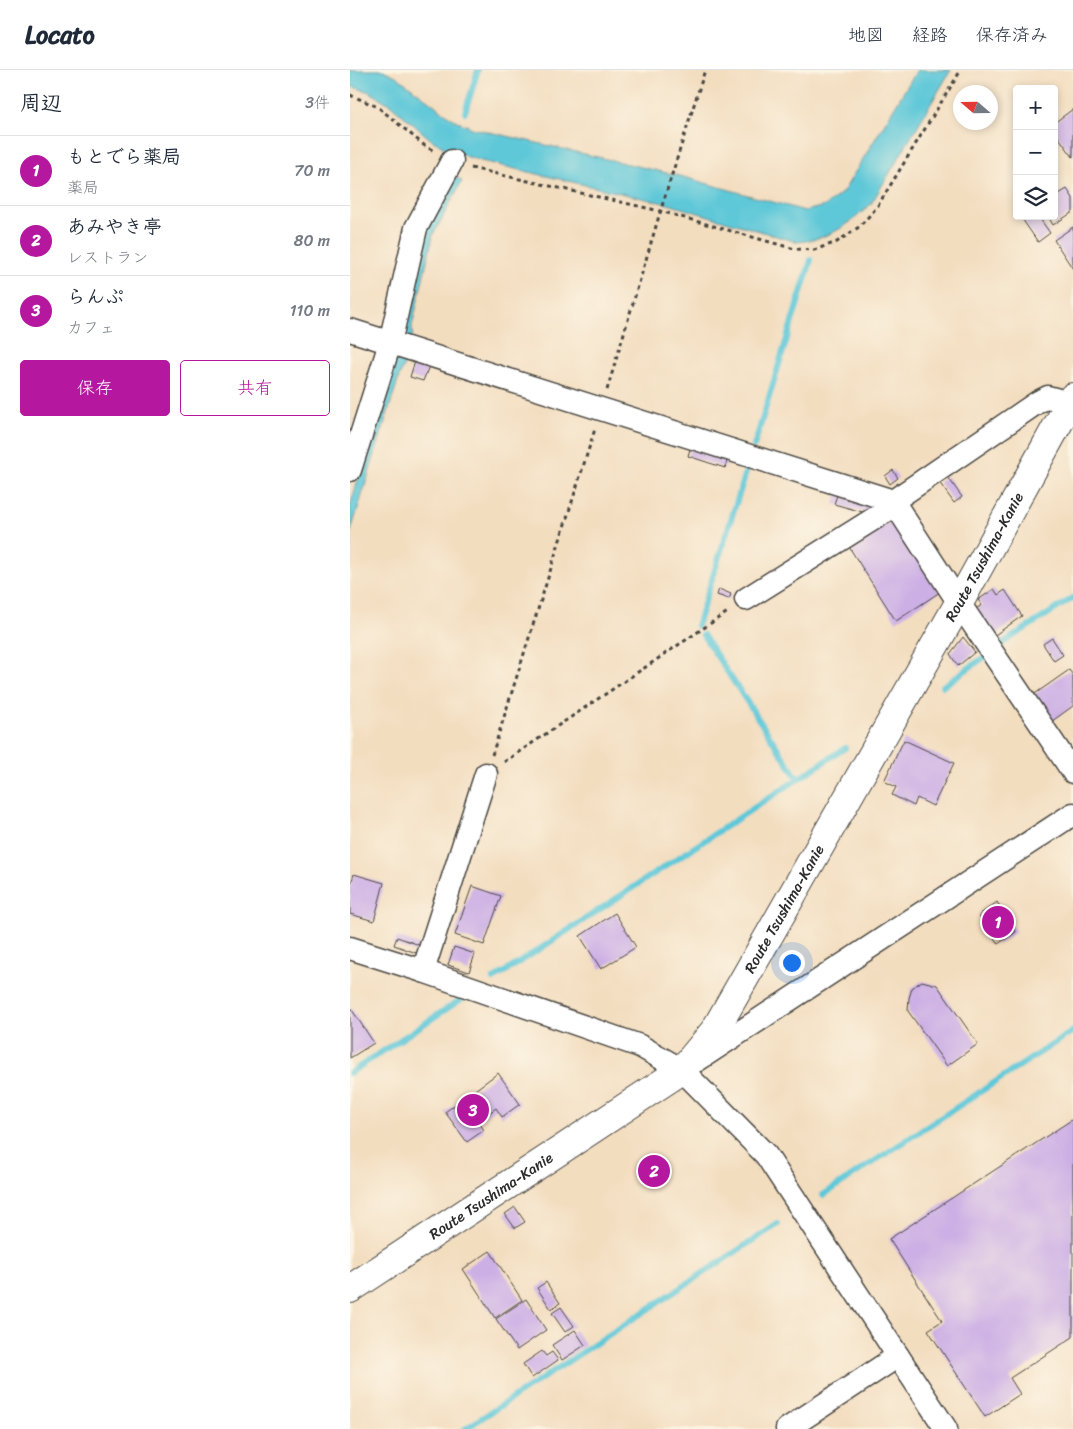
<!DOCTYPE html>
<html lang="ja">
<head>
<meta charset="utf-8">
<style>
  :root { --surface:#fff; --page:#f2f2f3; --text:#1f2937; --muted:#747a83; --line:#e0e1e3; --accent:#b5179e }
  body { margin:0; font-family:Sriracha,"Klee One",sans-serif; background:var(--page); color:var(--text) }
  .controls { position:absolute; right:15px; top:15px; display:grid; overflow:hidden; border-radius:5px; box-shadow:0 2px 8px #0003 }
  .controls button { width:45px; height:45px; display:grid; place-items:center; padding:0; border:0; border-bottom:1px solid var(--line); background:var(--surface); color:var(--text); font:25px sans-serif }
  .compass { position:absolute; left:603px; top:15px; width:45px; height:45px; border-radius:50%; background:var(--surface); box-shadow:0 2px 8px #0003; rotate:290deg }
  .you { position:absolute; left:441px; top:892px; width:18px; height:18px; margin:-12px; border:4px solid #fff; border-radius:50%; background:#1a73e8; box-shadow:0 0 0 8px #1a73e833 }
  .badge { display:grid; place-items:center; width:32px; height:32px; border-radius:50%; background:var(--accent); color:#fff; font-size:16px; font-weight:700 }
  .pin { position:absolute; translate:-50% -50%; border:2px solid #fff; box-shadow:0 1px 5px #0006 }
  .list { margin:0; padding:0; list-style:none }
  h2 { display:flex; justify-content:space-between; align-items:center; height:65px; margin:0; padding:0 20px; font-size:21px }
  h2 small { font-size:16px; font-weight:400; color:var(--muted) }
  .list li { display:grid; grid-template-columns:32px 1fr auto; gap:15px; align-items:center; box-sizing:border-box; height:70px; padding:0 20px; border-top:1px solid var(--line) }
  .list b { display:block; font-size:19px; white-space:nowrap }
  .list p { margin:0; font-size:16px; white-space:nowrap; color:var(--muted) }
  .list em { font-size:16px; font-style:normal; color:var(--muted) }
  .actions { display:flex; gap:10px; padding:15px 20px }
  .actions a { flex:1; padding:11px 0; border:1px solid var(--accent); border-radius:5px; text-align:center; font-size:18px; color:var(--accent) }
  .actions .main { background:var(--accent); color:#fff }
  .icon { flex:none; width:28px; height:28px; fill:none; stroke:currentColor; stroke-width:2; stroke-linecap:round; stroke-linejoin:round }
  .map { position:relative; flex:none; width:723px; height:1359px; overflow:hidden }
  header { display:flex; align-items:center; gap:30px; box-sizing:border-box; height:70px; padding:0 25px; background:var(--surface); border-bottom:1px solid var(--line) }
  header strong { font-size:24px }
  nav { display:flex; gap:28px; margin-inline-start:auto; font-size:18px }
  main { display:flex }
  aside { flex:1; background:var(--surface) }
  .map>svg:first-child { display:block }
  .water { fill:#5ec8d8; stroke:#447a82 }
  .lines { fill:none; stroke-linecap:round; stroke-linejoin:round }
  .stream { stroke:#5ec8d8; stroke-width:6 }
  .building { fill:#ccafe5 }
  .minor-casing { stroke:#494641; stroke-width:25 }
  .major-casing { stroke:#494641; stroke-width:30 }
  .path { stroke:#494641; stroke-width:3; stroke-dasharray:4 4; stroke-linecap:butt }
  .minor { stroke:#fff; stroke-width:22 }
  .major { stroke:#fff; stroke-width:28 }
  .labels { text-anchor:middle; stroke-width:4.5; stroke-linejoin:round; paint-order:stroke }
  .street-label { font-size:15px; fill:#2b2b2b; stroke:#fcf5e5 }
</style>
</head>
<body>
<header>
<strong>Locato</strong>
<nav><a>地図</a><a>経路</a><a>保存済み</a></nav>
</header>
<main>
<aside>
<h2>周辺<small>3件</small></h2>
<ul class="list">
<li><span class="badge">1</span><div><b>もとでら薬局</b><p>薬局</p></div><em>70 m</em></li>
<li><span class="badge">2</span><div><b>あみやき亭</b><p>レストラン</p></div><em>80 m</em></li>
<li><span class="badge">3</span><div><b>らんぷ</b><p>カフェ</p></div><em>110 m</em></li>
</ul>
<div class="actions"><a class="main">保存</a><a>共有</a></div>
</aside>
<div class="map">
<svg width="723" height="1359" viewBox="0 0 723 1359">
  <rect width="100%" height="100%" fill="#fcf5e5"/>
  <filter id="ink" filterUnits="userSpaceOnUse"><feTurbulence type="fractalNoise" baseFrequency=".02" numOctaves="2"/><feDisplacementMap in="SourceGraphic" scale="10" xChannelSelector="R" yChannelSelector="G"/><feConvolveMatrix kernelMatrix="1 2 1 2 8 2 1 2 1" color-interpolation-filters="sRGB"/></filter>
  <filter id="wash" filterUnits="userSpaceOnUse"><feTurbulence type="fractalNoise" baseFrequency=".0096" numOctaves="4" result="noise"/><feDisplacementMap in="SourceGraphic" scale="20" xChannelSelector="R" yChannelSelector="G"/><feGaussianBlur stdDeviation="1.12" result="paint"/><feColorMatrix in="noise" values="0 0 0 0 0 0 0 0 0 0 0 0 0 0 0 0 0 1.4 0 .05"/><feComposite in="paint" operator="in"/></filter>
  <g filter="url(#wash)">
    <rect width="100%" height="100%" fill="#f3ddbf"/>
    <g class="water">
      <path d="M0,0H33L46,6L103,49L122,58L330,106L455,141L475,136L493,122L567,0H601L521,134C498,156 479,169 447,172L318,134L131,91L99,81L79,68L41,35L20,22L0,16Z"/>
      <path d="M105,107L112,111L83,165L62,256L63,274L49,307L0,464V436L47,284L76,162Z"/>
    </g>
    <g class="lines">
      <g class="stream">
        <path d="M115,42L128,0"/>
        <path d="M404,376L461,190"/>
        <path d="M347,556L398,396"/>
        <path d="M353,565L448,709"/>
        <path d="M645,578L723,528"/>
        <path d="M593,616L636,586"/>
        <path d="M144,909L495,678"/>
        <path d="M0,1003L113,928"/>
        <path d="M473,1125L723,961"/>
        <path d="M115,1359L428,1154"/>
      </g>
    </g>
    <g id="blocks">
      <g class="building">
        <path d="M723,39V87L704,61V53Z"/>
        <path d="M717,119L723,128V142L703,155L698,146H704V127Z"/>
        <path d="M670,146H688L700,163L688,172Z"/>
        <path d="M723,157V199L704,170Z"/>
        <path d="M65,291L79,296L73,311L60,307Z"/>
        <path d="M340,379L377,391L375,398L338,386Z"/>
        <path d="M543,400L548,408L540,414L535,406Z"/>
        <path d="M597,406L612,427L604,433L589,412Z"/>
        <path d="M487,425L522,435L520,444L484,434Z"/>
        <path d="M544,449L590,522L546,551L499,477Z"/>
        <path d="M369,519L381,524L379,529L367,525Z"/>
        <path d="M644,519L648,525L655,520L672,546L642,567L624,540L632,535L628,530Z"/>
        <path d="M613,567L625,582L608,596L600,584Z"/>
        <path d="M702,568L713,585L704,591L693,574Z"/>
        <path d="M719,600L723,605V636L698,654L679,628Z"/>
        <path d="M554,670L604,693L583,736L567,728L564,736L542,725L546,717L534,711Z"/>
        <path d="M4,804L34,813L24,851L0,844V817Z"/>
        <path d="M122,816L151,826L134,875L105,865Z"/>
        <path d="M647,832L666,862L648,874L629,845Z"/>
        <path d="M265,843L286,877L251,899L230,866Z"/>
        <path d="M47,867L75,877L72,885L44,875Z"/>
        <path d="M104,877L125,884L119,902L98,895Z"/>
        <path d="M572,911L587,915L628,974L597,996L558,941L559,928L562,918Z"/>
        <path d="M0,937L24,973L0,988Z"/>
        <path d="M148,1003L170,1034L152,1047L146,1038L128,1051L134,1060L117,1072L95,1042Z"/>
        <path d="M723,1049V1267L660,1308L670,1324L635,1347L578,1260L592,1251L539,1169Z"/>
        <path d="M165,1137L175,1152L165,1158L155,1144Z"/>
        <path d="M140,1181L172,1230L145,1248L113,1199Z"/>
        <path d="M196,1212L210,1233L201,1239L187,1218Z"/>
        <path d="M176,1229L196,1260L167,1280L146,1249Z"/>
        <path d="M211,1237L224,1256L215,1262L202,1243Z"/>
        <path d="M225,1260L235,1275L212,1290L202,1275Z"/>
        <path d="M192,1281L196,1286L202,1282L208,1290L182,1308L173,1294Z"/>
      </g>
    </g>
  </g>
  <g filter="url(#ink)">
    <use href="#blocks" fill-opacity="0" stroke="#494641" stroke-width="1"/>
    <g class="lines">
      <defs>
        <g id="minor">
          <path d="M0,260L543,431L688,332L698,327L720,333"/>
          <path d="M0,400L40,273L66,158L102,91"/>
          <path d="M543,431L609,533L723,702"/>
          <path d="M396,529L541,438L543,431"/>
          <path d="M0,878L73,901L290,976L332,1000L416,1085L596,1359"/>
          <path d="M73,901L136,704"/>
          <path d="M346,991L723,744"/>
          <path d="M437,1359L548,1286"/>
        </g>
        <g id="major">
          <path id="s1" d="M0,1219L332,1000L365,960L609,533L723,327"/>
        </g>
      </defs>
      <use href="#minor" class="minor-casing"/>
      <use href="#major" class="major-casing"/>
      <g class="path">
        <path d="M0,25L28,37L75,76L84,81"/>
        <path d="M121,98L310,141L445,179L464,180L487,172L509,157L527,137L611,0"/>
        <path d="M257,320L312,136L355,0"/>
        <path d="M142,685L245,359"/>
        <path d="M154,692L379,541"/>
      </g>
      <use href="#minor" class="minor"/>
      <use href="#major" class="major"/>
    </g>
  </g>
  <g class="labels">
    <g class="street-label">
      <text dy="5" stroke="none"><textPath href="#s1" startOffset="994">Route Tsushima-Kanie</textPath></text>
      <text dy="5" stroke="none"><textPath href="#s1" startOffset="589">Route Tsushima-Kanie</textPath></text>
      <text dy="5" stroke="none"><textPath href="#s1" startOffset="169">Route Tsushima-Kanie</textPath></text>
    </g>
  </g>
</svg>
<div class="controls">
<button>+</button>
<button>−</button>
<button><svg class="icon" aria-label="layers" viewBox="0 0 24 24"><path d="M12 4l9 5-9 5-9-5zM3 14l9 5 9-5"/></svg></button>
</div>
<svg class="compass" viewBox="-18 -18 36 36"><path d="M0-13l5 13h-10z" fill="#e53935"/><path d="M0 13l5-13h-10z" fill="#747a83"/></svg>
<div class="you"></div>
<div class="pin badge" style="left:648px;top:852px">1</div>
<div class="pin badge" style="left:304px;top:1101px">2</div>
<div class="pin badge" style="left:123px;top:1040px">3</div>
</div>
</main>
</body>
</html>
